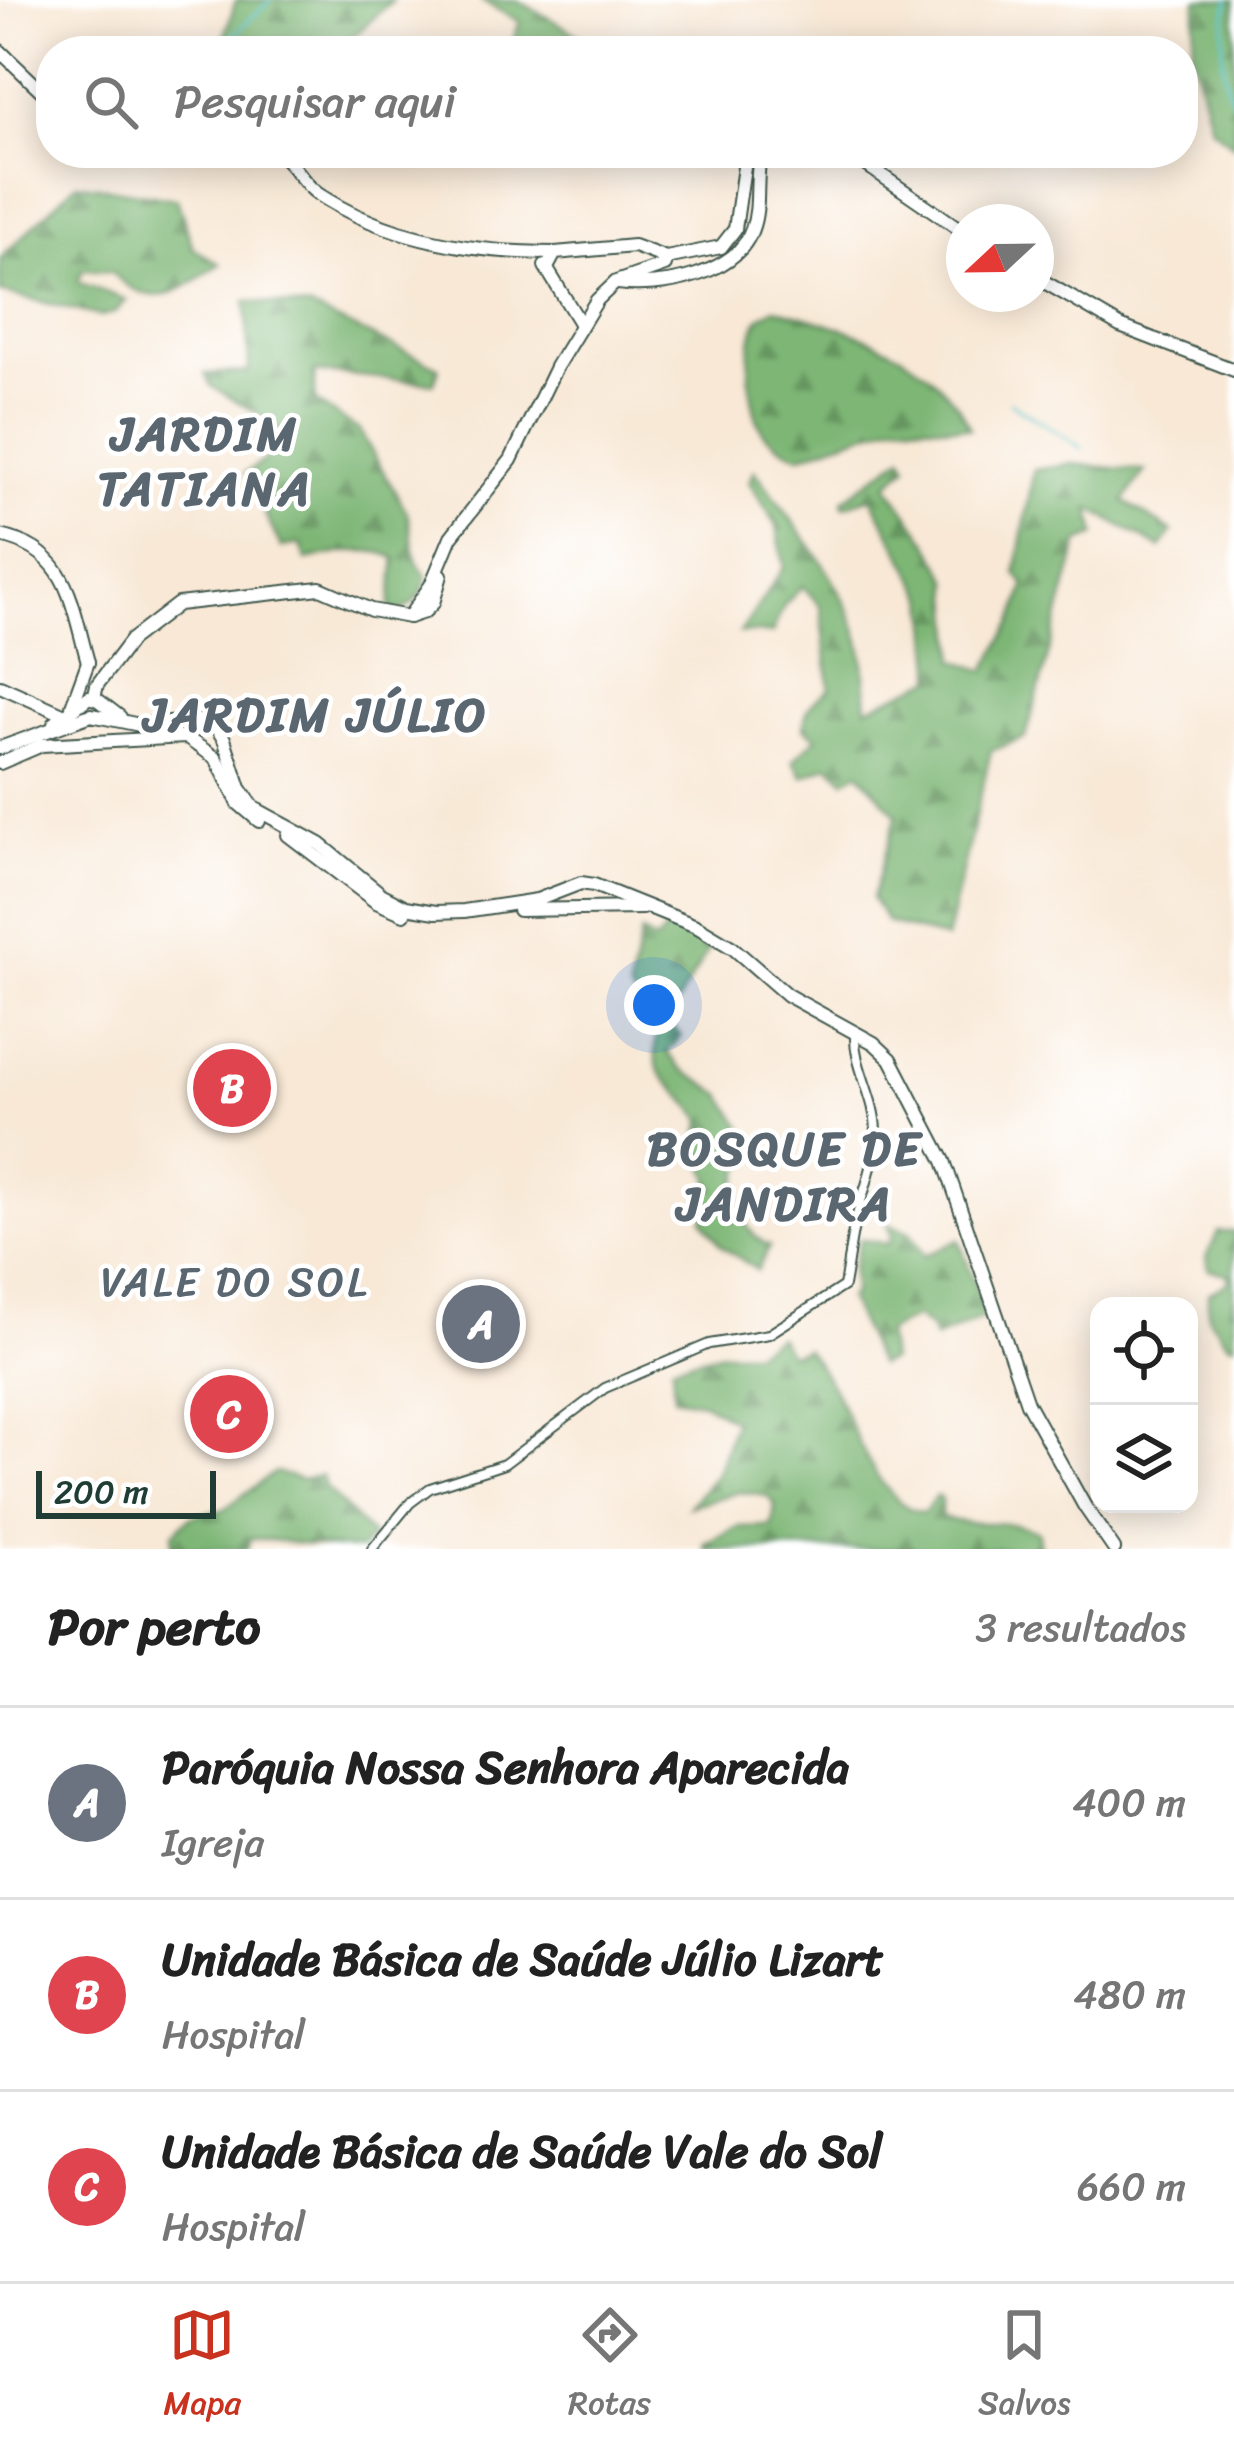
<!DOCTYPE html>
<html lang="pt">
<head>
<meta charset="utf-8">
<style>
  :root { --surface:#fff; --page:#f2f2f2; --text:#222; --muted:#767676; --line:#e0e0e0; --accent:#c8321e }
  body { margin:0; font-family:Sriracha,sans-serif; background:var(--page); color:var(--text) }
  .controls { position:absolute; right:36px; bottom:36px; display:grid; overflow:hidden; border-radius:24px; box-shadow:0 6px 30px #0003 }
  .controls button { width:108px; height:108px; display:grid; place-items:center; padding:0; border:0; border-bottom:3px solid var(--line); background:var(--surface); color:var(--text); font:60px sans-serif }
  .compass { position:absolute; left:946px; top:204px; width:108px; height:108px; border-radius:50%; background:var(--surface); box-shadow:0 6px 30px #0003; rotate:248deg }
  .scale { position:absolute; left:36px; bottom:30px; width:180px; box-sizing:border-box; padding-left:12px; border:6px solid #1f3d34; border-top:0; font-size:33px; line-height:42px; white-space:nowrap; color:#1f3d34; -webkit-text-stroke:9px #fff; paint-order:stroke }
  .you { position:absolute; left:654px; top:1005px; width:42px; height:42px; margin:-30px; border:9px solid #fff; border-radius:50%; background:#1a73e8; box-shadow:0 0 0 18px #1a73e833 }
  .badge { display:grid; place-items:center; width:78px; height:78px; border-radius:50%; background:var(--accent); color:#fff; font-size:39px; font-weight:700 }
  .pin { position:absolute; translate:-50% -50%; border:6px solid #fff; box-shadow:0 3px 12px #0006 }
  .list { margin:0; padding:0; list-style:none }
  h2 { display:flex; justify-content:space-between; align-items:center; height:156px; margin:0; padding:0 48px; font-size:51px }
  h2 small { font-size:39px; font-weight:400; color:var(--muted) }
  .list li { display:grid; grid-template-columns:78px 1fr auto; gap:36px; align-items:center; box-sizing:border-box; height:192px; padding:0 48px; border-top:3px solid var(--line) }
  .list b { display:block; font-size:45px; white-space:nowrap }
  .list p { margin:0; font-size:39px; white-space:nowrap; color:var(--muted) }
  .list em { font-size:39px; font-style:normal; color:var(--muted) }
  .icon { flex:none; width:66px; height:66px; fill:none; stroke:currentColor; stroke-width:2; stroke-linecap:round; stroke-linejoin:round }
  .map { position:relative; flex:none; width:1234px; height:1549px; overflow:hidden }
  .search { position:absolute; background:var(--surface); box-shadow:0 6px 30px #0003; left:36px; right:36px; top:36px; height:132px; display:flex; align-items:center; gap:30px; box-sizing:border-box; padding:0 42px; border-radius:48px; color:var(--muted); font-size:45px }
  .sheet { height:732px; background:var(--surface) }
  nav { display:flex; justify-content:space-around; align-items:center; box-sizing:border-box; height:168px; border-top:3px solid var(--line); background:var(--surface); font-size:33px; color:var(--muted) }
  nav a { display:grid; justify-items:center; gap:6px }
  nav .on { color:var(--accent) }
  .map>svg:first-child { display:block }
  .forest { fill:url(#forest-firs); stroke:#4e7a54; stroke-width:3 }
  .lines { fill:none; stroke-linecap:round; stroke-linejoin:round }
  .stream { stroke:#57c5cb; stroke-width:3 }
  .minor-casing { stroke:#40574c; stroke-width:12 }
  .major-casing { stroke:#40574c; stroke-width:16 }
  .minor { stroke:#fff; stroke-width:8 }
  .major { stroke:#fff; stroke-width:12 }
  .labels { text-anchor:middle; stroke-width:9; stroke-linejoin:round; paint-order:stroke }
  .quarter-label { font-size:42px; letter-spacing:3px; fill:#5a6670; stroke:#fff }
  .district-label { font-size:48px; font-weight:bold; letter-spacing:3px; fill:#5a6670; stroke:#fff }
</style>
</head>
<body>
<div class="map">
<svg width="1234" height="1549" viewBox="0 0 1234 1549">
  <defs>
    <pattern id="forest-firs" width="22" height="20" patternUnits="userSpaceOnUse" patternTransform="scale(3)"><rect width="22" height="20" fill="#7db674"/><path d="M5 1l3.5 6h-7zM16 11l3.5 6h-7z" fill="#669560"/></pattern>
  </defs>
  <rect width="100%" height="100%" fill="#fff"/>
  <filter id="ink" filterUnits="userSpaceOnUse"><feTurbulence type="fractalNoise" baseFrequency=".00833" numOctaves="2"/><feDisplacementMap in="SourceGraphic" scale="24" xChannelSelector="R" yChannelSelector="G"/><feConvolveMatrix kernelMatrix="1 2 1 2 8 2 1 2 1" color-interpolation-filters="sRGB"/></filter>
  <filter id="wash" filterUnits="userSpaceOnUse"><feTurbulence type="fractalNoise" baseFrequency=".004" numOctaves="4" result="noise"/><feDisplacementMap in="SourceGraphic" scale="48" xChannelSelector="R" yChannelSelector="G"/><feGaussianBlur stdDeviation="2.7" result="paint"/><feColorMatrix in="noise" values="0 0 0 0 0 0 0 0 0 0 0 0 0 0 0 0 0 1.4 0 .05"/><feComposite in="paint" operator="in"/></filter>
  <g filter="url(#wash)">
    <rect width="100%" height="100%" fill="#f8e8d5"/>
    <g class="forest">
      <path d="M236,0H393L341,48L343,51H220Z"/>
      <path d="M480,0H517L607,51H509L520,22Z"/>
      <path d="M1197,0H1234V146L1211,127L1192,53Z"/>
      <path d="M77,183L177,199L193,248L220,264C177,293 154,314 111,272L82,270L78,282L126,300L115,313L100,316L0,292V259Z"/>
      <path d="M246,301L310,308L439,367L434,383L314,372L316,402L359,430L407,512L416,561L427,577C424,593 411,612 393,611L390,606L396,558C368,544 335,554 306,560L301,544L281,547L245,473L283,447L263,417L211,386L205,374L249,372Z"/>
      <path d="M775,308C847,328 938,354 970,428L898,422L799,456C788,450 774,444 765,434C748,414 743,340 759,319C763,314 769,312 775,308Z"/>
      <path d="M903,456L908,466L887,484L928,542L950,581L956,660L985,671L1013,622L1026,585L1016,574L1034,469L1071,464L1145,471L1124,501L1172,532L1161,548L1090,509L1096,535L1079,542L1026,737L991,751L946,939L887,922L872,898L897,815L859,772L845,780L829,765L803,776L793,760L817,737L804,728C805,706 813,701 830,689L821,606L802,586L784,606L772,633H740L784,567L777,526L749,482L755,470C792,523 843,579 860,641C866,663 865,686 867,708L934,678L927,600L871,497L844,506L843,500Z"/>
      <path d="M670,925L710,947L673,1010L671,1025L681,1036L667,1052L681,1069L722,1094L751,1141C747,1157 738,1174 736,1190C734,1212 751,1238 770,1246L757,1270L721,1246L703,1220L710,1178L696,1145L703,1121C664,1066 645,1089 661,1009L639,1003L629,990L641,933L655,942Z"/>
      <path d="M888,1225L910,1232L924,1256L959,1240L987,1316L934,1339L931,1329L915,1317L886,1332L890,1360L878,1365L848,1298L853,1294L852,1271L860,1239L887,1244L892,1238Z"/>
      <path d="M1218,1232H1234V1344L1227,1342L1208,1316V1293L1227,1283L1230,1275L1209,1269L1207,1257Z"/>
      <path d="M778,1336L789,1354L806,1349L810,1354C819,1367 829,1380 836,1394C853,1428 880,1507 924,1513L936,1496L941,1498V1517C974,1529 1004,1516 1038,1532L1040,1549H705L706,1543L738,1527L772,1526L775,1505L768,1496L740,1492L689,1506L717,1473L734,1421L703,1402L674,1397L672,1365L722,1352H753Z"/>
      <path d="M275,1472L302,1480L322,1475L325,1487L372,1536L361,1549C323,1549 289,1541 250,1538L247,1549H172L173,1533L192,1516L223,1510Z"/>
    </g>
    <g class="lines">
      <g class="stream">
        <path d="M1228,0C1223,36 1217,69 1234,103"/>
        <path d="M216,51L271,0"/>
        <path d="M1010,402L1082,448"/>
      </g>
    </g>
  </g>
  <g filter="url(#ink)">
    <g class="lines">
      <defs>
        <path id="minor" d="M372,1549L410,1503L430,1488L504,1464L605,1388L709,1344L769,1334L844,1286C848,1265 850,1242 855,1222C863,1192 876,1162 876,1131C875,1095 853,1067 855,1032"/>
        <g id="major">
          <path d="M0,51L51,100"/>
          <path d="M279,153C295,165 302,183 318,194C388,240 473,253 555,253"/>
          <path d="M849,153L964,232"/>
          <path d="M796,155L797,153"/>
          <path d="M545,266L580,323"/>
          <path d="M547,268L555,253L634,246L666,258L721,247L735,229L746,153"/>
          <path d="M1036,277L1120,326L1234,370"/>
          <path d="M618,283C659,289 737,275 752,229C761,205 754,178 761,153"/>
          <path d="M0,536C69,550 71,603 88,662"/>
          <path d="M409,617L431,585L451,537L511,460L556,367L597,300L616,282L665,265L666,258"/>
          <path d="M0,686L65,715"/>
          <path d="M94,698L97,685L131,640L178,604L320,588L371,610L409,617L424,612L433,603L441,575"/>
          <path d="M72,706L88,662"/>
          <path d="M54,724L89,697L98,700L120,717"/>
          <path d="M0,748L91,715L140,725L211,720L224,739L240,788L254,808L320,844L381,894L406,907L436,912L464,911L537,900L581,883L594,885L696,926L733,948L787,995L874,1043L891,1059L944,1161L1027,1403L1085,1507L1114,1549"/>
          <path d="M0,763L42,745L185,737L216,758L239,804L259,821"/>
          <path d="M288,835L376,902L404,914"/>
          <path d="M519,910L642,908"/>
        </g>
      </defs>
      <use href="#minor" class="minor-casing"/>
      <use href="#major" class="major-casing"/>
      <use href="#minor" class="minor"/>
      <use href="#major" class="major"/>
    </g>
  </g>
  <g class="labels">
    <g class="quarter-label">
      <text x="235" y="1296">VALE DO SOL</text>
    </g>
    <g class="district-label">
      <text x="205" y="450">JARDIM<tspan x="205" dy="55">TATIANA</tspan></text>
      <text x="316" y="731">JARDIM JÚLIO</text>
      <text x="785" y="1165">BOSQUE DE<tspan x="785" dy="55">JANDIRA</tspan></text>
    </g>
  </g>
</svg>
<div class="controls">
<button><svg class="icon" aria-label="locate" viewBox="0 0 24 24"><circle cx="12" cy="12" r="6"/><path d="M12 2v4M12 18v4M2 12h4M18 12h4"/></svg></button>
<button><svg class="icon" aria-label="layers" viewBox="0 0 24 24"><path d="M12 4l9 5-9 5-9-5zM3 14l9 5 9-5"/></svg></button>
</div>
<svg class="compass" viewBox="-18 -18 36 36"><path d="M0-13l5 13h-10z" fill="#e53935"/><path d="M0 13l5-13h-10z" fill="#767676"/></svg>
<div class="scale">200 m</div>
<div class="you"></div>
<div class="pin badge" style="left:481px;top:1324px;background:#6b7280">A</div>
<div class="pin badge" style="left:232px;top:1088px;background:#e0444e">B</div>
<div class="pin badge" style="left:229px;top:1414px;background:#e0444e">C</div>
<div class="search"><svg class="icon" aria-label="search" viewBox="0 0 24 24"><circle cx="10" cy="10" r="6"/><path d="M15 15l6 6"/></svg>Pesquisar aqui</div>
</div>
<section class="sheet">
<h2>Por perto<small>3 resultados</small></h2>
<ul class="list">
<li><span class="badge" style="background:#6b7280">A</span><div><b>Paróquia Nossa Senhora Aparecida</b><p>Igreja</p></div><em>400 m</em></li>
<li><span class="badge" style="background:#e0444e">B</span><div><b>Unidade Básica de Saúde Júlio Lizart</b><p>Hospital</p></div><em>480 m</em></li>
<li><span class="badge" style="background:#e0444e">C</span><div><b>Unidade Básica de Saúde Vale do Sol</b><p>Hospital</p></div><em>660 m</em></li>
</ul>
</section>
<nav>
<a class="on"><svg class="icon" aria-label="map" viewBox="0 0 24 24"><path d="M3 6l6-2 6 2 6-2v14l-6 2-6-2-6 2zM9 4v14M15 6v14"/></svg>Mapa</a>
<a><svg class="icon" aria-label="directions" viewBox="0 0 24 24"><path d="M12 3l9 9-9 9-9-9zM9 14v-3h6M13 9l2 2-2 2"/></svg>Rotas</a>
<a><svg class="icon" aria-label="saved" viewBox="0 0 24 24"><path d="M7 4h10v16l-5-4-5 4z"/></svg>Salvos</a>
</nav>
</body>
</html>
